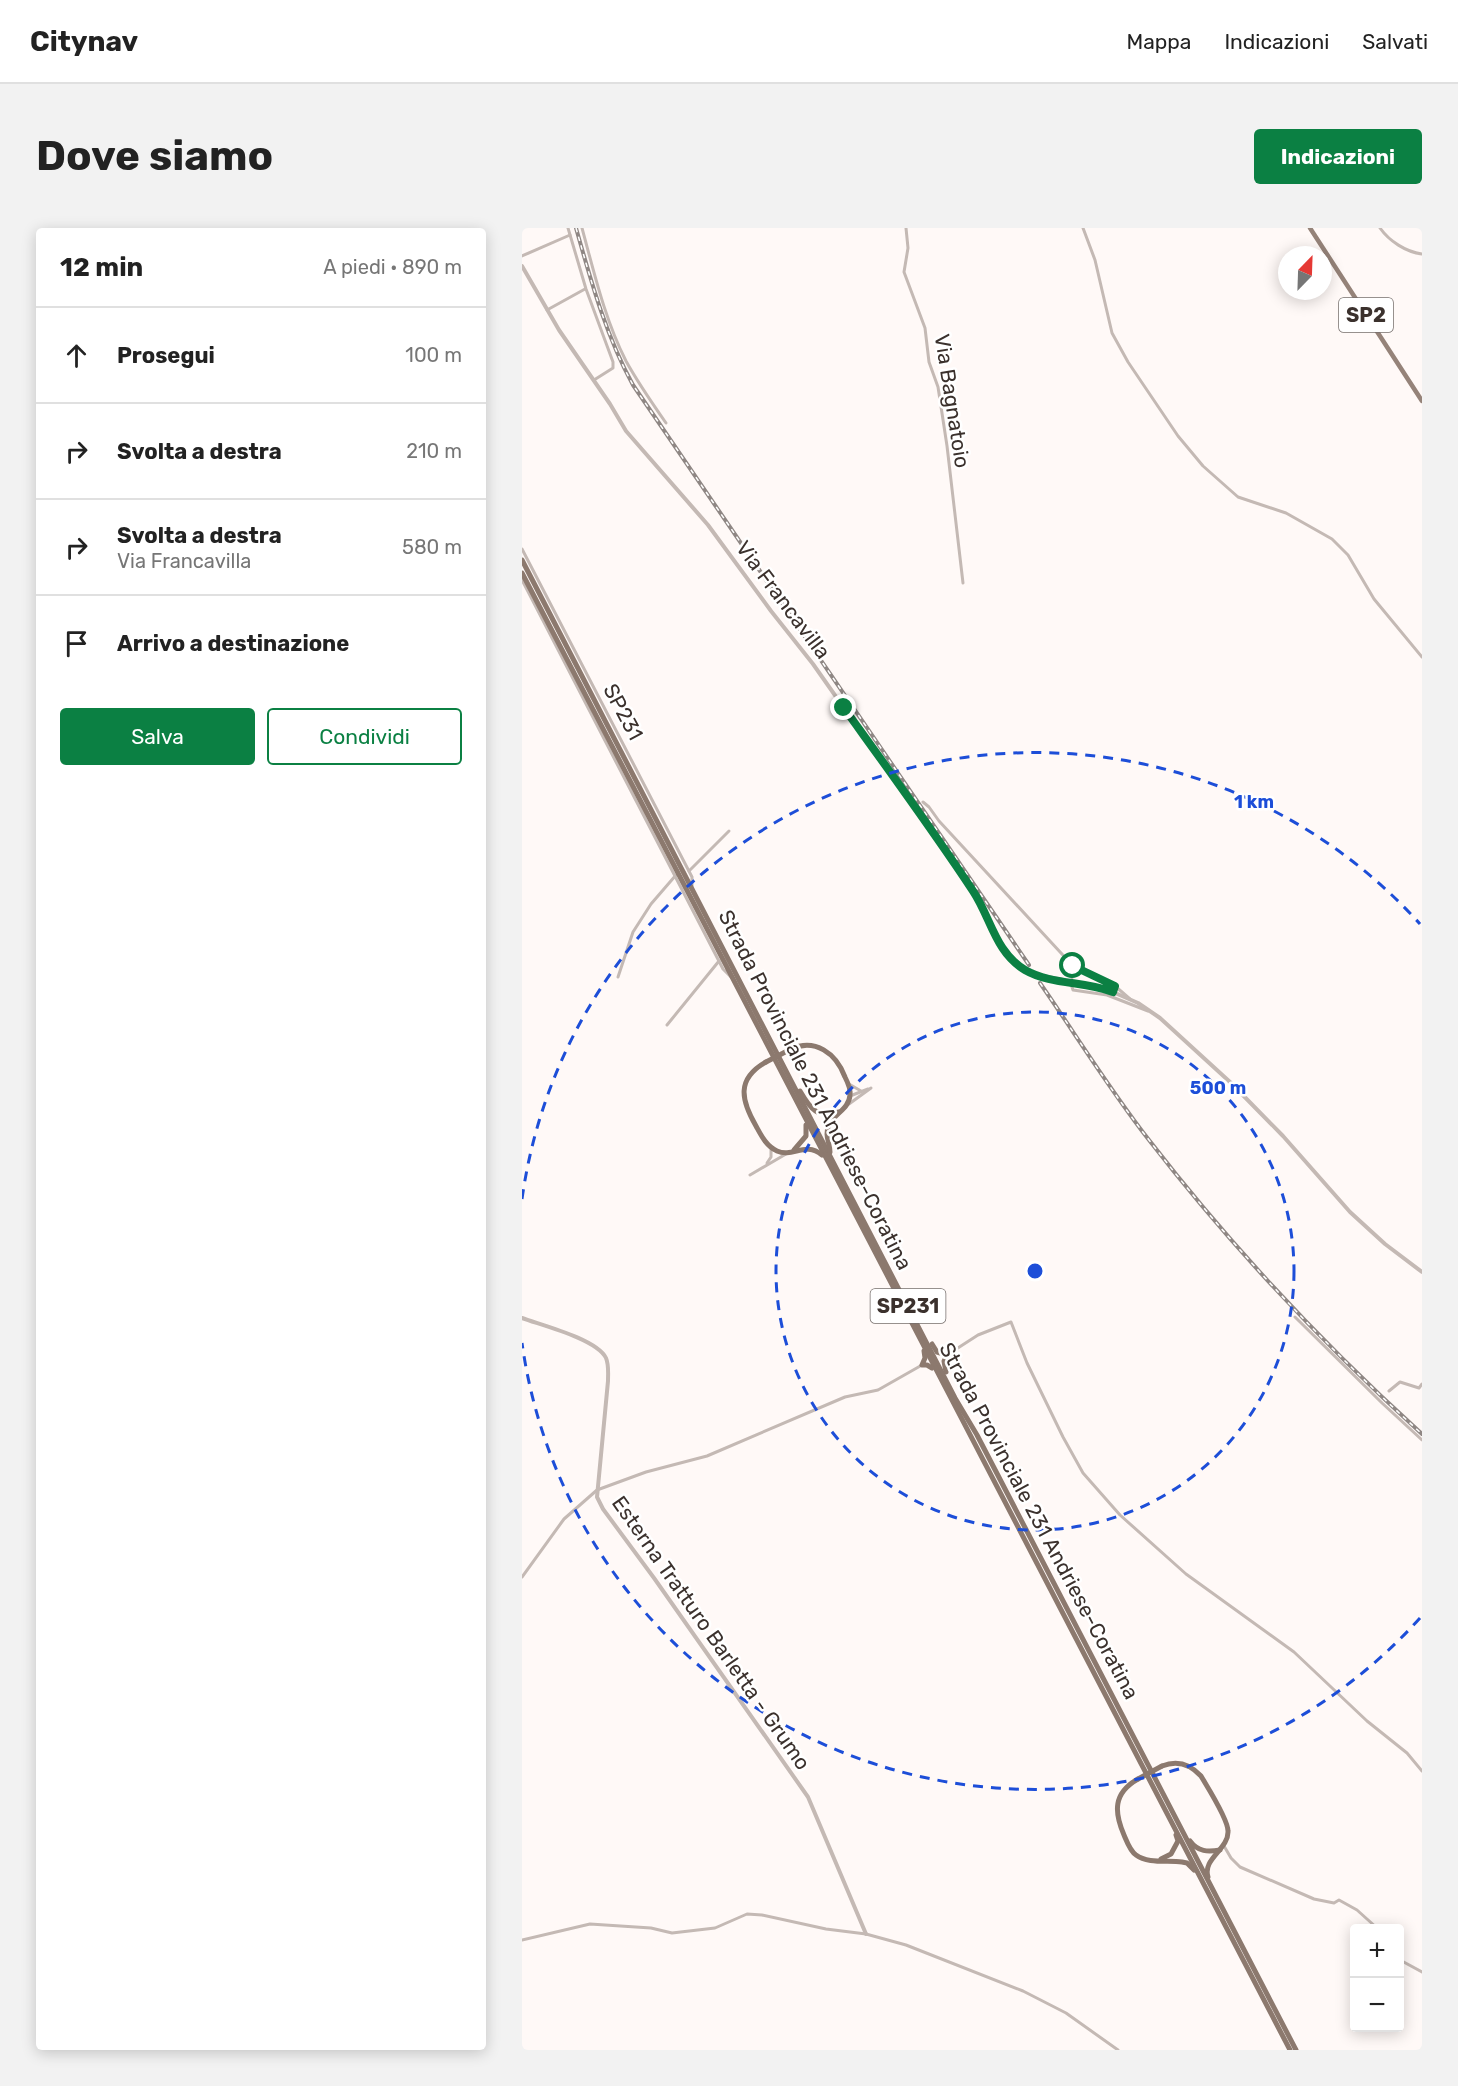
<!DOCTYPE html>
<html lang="it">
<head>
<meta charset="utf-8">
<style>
  :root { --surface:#fff; --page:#f2f2f2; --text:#222; --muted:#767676; --line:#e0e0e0; --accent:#0b8043 }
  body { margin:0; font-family:Rubik,sans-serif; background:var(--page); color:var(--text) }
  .controls { position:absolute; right:18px; bottom:18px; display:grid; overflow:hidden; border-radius:6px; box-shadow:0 3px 15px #0003 }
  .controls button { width:54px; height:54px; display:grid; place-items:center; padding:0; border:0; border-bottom:2px solid var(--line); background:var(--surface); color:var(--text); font:30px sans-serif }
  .compass { position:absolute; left:756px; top:18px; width:54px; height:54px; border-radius:50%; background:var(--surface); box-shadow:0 3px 15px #0003; rotate:23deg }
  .stop { position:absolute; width:18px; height:18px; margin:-14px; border:4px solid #0b8043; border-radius:50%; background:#fff }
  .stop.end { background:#0b8043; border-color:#fff; box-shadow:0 2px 6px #0008 }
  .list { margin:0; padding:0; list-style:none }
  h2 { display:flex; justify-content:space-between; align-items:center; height:78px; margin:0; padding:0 24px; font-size:26px }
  h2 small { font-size:20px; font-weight:400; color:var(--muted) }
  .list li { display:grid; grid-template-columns:39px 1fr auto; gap:18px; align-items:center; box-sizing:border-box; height:96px; padding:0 24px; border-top:2px solid var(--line) }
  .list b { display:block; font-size:22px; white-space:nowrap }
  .list p { margin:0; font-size:20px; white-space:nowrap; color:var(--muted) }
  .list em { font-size:20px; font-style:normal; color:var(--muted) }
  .actions { display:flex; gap:12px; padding:18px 24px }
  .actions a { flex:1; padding:14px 0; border:2px solid var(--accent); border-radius:6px; text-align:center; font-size:21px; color:var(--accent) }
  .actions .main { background:var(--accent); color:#fff }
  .icon { flex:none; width:33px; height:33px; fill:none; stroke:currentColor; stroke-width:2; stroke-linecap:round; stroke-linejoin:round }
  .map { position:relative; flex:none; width:900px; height:1822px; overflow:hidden; border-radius:6px }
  header { display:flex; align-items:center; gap:36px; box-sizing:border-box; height:84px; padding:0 30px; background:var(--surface); border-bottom:2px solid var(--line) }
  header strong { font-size:28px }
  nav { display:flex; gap:33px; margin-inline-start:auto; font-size:21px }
  .intro { display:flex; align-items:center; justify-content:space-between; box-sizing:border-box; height:144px; padding:0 36px }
  h1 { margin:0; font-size:42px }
  .button { padding:15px 27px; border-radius:6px; background:var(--accent); color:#fff; font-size:21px; font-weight:700 }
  main { display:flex; gap:36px; padding:0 36px }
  aside { flex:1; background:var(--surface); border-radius:6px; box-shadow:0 3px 15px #0003 }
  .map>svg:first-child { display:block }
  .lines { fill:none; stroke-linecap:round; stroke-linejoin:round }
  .minor { stroke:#c4b9b4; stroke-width:3 }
  .tertiary { stroke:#c4b9b4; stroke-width:4 }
  .primary { stroke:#958379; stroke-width:4.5 }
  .trunk { stroke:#8c796e; stroke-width:5 }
  .rail-casing { stroke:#8f8784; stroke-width:4 }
  .rail { stroke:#fff; stroke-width:1.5; stroke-dasharray:4.5; stroke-linecap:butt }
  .trunk-bridge { stroke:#8c796e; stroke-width:5 }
  .route { stroke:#0b8043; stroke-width:8 }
  .ring { fill:none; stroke:#1d4ed8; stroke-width:3; stroke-dasharray:10 8 }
  .labels { text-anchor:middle; stroke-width:5; stroke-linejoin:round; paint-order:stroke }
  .shield { fill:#fff; stroke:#766f6c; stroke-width:1.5 }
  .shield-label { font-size:20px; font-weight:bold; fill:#3b312d }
  .street-label { font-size:21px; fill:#3b312d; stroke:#fff }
  .centre { fill:#1d4ed8; stroke:#fff; stroke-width:3 }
  .ring-label { font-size:18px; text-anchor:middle; font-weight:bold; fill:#1d4ed8; stroke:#fff; stroke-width:5; stroke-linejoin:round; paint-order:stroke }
</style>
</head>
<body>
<header>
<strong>Citynav</strong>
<nav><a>Mappa</a><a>Indicazioni</a><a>Salvati</a></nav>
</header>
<div class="intro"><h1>Dove siamo</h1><a class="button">Indicazioni</a></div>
<main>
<aside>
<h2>12 min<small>A piedi · 890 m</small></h2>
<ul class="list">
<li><svg class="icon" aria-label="ahead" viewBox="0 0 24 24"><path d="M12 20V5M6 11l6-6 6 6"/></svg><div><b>Prosegui</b></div><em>100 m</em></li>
<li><svg class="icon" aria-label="right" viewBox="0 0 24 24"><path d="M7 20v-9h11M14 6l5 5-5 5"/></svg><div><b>Svolta a destra</b></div><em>210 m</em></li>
<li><svg class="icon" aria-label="right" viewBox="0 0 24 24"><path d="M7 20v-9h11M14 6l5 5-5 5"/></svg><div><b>Svolta a destra</b><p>Via Francavilla</p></div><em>580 m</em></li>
<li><svg class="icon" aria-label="arrive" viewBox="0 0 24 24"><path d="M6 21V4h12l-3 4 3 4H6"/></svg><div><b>Arrivo a destinazione</b></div></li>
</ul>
<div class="actions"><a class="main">Salva</a><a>Condividi</a></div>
</aside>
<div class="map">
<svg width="900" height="1822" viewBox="0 0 900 1822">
  <rect width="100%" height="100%" fill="#fff9f7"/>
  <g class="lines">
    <g class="minor">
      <path d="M46,0L64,61L91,134V140L72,152"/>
      <path d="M60,0C72,44 83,92 104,133C116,155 130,175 144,195"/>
      <path d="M384,0L386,20L382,44L403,100L407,134L416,159L425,218L441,355"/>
      <path d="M561,0L573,32L590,105L606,134L656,208L681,238L716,269L764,285L810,311L826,327L852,371L900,429"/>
      <path d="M858,0C867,13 884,24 900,26"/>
      <path d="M0,28L48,7"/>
      <path d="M25,82L63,61"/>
      <path d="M0,321L170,649V658"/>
      <path d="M0,352L201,741L210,750"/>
      <path d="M401,574L407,579L417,593L551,738L593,758L608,771"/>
      <path d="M167,643L207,603"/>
      <path d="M96,749L111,704L129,676L154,647"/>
      <path d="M550,750L551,738"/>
      <path d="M549,756L551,762L585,767L626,783"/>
      <path d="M145,797L197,733"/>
      <path d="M327,856L339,863"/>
      <path d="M328,868L346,861"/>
      <path d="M327,876L349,860"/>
      <path d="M245,935L249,929V922"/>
      <path d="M228,947L264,926"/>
      <path d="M773,1089L860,1175L900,1212"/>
      <path d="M425,1127L456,1107L489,1094L505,1135L541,1209L561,1245L598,1287L664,1346L772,1424L845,1493L885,1525L900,1543"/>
      <path d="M867,1163L878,1154L897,1160L900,1156"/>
      <path d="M0,1349L42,1291L75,1262L124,1244L185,1228L323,1169L356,1162L400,1137"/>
      <path d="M702,1618L709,1630L718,1639L792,1671L812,1675L817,1672L835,1682L855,1700"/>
      <path d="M0,1712L68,1696L129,1700L150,1705L193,1700L225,1686L240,1687L304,1701L344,1706L384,1717L501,1763L544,1785L596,1822"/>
      <path d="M878,1732L900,1744"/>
    </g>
    <g class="tertiary">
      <path d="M0,38L37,102L88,176L104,203L186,297L249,383L291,436L452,665L464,685L475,712L488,731L511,746L571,758L591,764L616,775L638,790L708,854L761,908L828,984L863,1016L900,1044"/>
      <path d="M0,1090C19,1097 75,1111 84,1130C87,1137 86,1145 86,1153L75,1269L81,1281L132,1350L286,1569L344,1706"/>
    </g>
    <path class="primary" d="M788,0L900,173"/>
    <g class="trunk">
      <path d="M0,332L433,1170L455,1207L774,1822"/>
      <path d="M0,345L768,1822"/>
      <path d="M269,821C293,810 314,825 323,849C326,855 329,861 328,867C327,881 313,885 307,897C302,907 308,915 308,924"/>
      <path d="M244,834C214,851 219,872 234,898C239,907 244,918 255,923C271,930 283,913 300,927"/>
      <path d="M278,863C289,882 295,890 317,884"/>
      <path d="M272,922L284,908V897"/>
      <path d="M410,1116L415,1124L425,1127L422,1133L424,1144"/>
      <path d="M402,1123L403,1130L400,1137H405L410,1140"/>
      <path d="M640,1538C655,1532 668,1536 679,1548C686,1560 706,1591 706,1603C707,1621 680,1631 686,1649"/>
      <path d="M616,1551C591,1565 592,1584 602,1607C605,1614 608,1623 614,1627C626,1636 646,1632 660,1634L665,1635L672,1642"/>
      <path d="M668,1613C676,1624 686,1624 698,1622"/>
      <path d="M639,1631L649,1626L656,1613L654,1607"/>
    </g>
    <defs>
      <g id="rail">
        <path d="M54,0C69,53 84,108 111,157L507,737"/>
        <path d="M518,755C554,807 588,862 627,912C709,1018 801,1116 900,1206"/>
      </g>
    </defs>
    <use href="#rail" class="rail-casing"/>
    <use href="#rail" class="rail"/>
    <g class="trunk-bridge">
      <path d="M244,834L269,821"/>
      <path d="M616,1551L640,1538"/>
    </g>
  </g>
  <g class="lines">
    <path class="route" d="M322,480C366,541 410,601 451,663C469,690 473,724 503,742C529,757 563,753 591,764L593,758L551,738"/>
  </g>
  <g class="ring">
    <circle cx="513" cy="1043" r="259"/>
    <path d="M898 1390A518 518 0 0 1 0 1115M0 971A518 518 0 0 1 898 696"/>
  </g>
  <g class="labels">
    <g class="shield">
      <rect x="817" y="70" width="54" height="34" rx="4.5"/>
      <rect x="348.5" y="1061" width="75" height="34" rx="4.5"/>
    </g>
    <g class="shield-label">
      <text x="844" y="94">SP2</text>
      <text x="386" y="1085">SP231</text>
    </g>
    <g class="street-label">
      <text transform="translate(430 173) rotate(81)" y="7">Via Bagnatoio</text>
      <text transform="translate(261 372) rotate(53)" y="7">Via Francavilla</text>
      <text transform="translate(101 484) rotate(62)" y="7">SP231</text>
      <text transform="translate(293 862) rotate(63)" y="7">Strada Provinciale 231 Andriese-Coratina</text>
      <text transform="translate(517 1293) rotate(62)" y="7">Strada Provinciale 231 Andriese-Coratina</text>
      <text transform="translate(189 1405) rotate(55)" y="7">Esterna Tratturo Barletta - Grumo</text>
    </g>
  </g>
  <circle cx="513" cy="1043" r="9" class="centre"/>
  <g class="ring-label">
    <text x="732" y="580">1 km</text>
    <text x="696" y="866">500 m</text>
  </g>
</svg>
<div class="controls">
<button>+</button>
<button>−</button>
</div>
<svg class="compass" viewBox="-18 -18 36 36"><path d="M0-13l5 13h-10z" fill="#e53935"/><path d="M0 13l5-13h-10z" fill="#767676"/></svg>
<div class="stop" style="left:551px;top:738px"></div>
<div class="stop end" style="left:322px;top:480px"></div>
</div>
</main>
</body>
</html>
